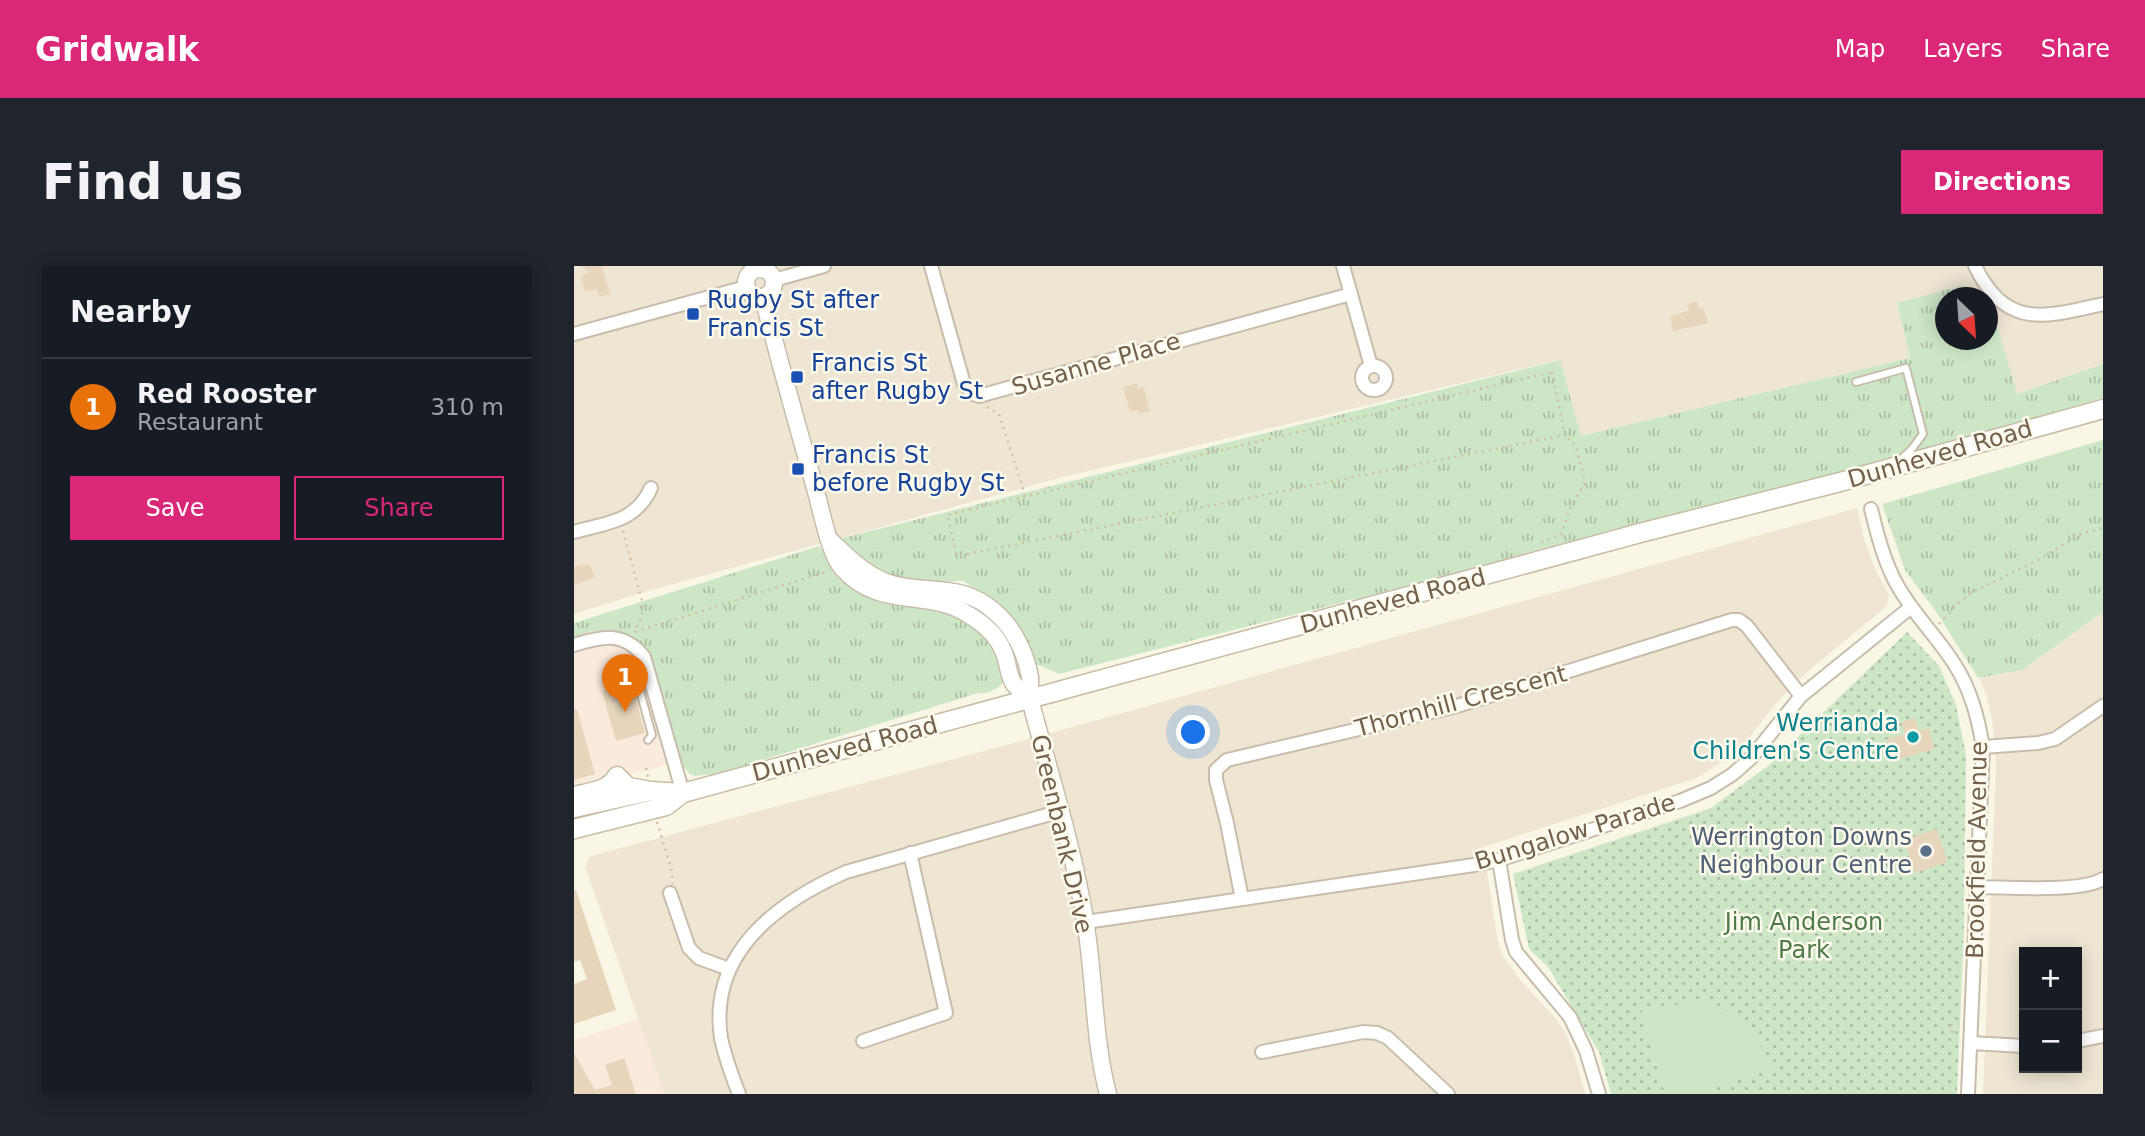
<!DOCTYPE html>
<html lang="en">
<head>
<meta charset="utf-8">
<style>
  :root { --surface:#171b24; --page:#20242c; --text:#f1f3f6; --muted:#9ea1a6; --line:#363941; --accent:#db2777 }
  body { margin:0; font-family:"DejaVu Sans",sans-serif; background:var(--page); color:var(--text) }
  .controls { position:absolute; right:21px; bottom:21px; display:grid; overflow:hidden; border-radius:0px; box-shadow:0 4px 18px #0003 }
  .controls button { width:63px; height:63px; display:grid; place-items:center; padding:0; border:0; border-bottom:2px solid var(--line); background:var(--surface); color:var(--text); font:35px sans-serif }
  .compass { position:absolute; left:1361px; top:21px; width:63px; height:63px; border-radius:50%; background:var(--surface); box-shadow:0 4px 18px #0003; rotate:155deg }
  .you { position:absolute; left:620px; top:467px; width:24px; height:24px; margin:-18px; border:5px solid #fff; border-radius:50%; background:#1a73e8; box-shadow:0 0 0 10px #1a73e833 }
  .badge { display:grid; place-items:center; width:46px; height:46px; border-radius:50%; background:var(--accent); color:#fff; font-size:23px; font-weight:700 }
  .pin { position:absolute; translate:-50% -58px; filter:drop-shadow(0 2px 4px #0008) }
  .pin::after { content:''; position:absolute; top:37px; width:24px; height:21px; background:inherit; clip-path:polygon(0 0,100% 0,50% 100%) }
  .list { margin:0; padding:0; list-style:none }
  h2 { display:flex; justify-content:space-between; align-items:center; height:91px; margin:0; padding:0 28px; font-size:30px }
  h2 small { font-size:23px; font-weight:400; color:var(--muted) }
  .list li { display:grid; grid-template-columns:46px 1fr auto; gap:21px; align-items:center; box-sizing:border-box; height:98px; padding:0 28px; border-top:2px solid var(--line) }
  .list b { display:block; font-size:26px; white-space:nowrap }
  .list p { margin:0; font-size:23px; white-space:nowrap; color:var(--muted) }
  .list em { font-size:23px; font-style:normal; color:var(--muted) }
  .actions { display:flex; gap:14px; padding:21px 28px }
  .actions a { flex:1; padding:16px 0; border:2px solid var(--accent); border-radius:0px; text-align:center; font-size:24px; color:var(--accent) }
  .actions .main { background:var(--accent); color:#fff }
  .map { position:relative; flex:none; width:1529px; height:828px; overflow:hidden; border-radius:0px }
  header { display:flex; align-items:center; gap:42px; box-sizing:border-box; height:98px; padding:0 35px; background:var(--accent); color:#fff }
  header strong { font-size:33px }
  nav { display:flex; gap:38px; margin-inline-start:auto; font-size:24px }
  .intro { display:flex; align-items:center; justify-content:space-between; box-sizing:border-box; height:168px; padding:0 42px }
  h1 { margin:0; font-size:49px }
  .button { padding:18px 32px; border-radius:0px; background:var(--accent); color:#fff; font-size:24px; font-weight:700 }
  main { display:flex; gap:42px; padding:0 42px }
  aside { flex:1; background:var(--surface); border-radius:0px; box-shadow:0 4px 18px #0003 }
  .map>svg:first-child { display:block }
  .residential { fill:#eee6d3; fill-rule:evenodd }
  .commercial { fill:#f9eadb }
  .grass { fill:url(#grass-tufts) }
  .park { fill:url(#park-dots) }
  .pitch { fill:#cde6c6 }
  .building { fill:#e7d6bc }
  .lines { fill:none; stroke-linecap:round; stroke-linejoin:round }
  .service-casing { stroke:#c8bdac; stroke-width:10 }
  .minor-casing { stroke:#c8bdac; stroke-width:16 }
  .tertiary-casing { stroke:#c8bdac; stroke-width:19 }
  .secondary-casing { stroke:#c8bca7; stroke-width:21 }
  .path { stroke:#d1bea4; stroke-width:2.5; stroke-dasharray:2 5; stroke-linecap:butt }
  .service { stroke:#fff; stroke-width:6 }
  .minor { stroke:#fff; stroke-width:12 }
  .tertiary { stroke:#fff; stroke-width:16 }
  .secondary { stroke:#fff; stroke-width:18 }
  .transit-dot { fill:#1a4fb4; stroke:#fdfaec; stroke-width:2.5 }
  .culture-dot { fill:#0f9aa8; stroke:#fdfaec; stroke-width:2.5 }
  .service-dot { fill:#5c6f8a; stroke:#fdfaec; stroke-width:2.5 }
  .labels { text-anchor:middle; stroke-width:5; stroke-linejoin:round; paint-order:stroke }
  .transit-label { font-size:24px; fill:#164399; stroke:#fdfaec; text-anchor:start }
  .street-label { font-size:24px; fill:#71614e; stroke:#fdfaec }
  .culture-label { font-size:24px; fill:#0d838f; stroke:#fdfaec; text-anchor:end }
  .service-label { font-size:24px; fill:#4e5e75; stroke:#fdfaec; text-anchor:end }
  .park-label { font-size:24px; fill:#4f7a4a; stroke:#fdfaec }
</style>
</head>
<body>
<header>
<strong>Gridwalk</strong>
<nav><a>Map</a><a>Layers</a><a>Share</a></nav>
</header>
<div class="intro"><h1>Find us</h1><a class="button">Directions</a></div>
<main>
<aside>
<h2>Nearby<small></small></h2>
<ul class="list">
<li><span class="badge" style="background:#e8710a">1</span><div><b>Red Rooster</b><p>Restaurant</p></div><em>310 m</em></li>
</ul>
<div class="actions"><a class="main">Save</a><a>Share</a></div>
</aside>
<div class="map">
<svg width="1529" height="828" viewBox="0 0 1529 828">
  <defs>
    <pattern id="grass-tufts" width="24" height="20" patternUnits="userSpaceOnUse" patternTransform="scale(1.75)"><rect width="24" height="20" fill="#cde6c6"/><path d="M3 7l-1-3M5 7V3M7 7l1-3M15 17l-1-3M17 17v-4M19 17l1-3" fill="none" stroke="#abbea3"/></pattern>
    <pattern id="park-dots" width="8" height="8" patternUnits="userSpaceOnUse" patternTransform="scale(1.75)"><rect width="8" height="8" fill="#cde6c6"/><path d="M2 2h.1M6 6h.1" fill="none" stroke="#abbea3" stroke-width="1.8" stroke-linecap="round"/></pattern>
  </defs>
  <rect width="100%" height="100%" fill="#faf6e6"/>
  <g class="residential">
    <path d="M0,0H1529V98L1442,128L1424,62L1414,49V32L1400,31L1390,19L1323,38L1336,92L1007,170L985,94L485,212L63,328L0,348Z"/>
    <path d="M1283,242L1291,277L1303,307L1315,329L1313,340L1234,405L1205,434L1164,485L1123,512L909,581L924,676L927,687L947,715L982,753L992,768L1000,788L1011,828H90L11,600L17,590L448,475Z"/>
    <path d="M1529,346V828H1409L1422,500L1419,459L1413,432L1406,412L1448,404ZM1450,686H1503V802H1450Z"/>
  </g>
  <g class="commercial">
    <path d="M51,350L93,499L0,522V367Z"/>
    <path d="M64,753L90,828H0V774Z"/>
  </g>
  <g class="grass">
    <path d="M1390,19L1400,31L1372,32V74H1414V49L1424,62L1443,128L1529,98V132L1311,195L1049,261L798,329L485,408L462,398L429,342L389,315L346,316L319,312L296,303L280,288L268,272L986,94L1007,170L1336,92L1323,37Z"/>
    <path d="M1529,174V346L1448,404L1404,412L1363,347L1331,304L1308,238Z"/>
    <path d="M245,280L268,311L342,339L382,348L411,368L422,381L431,415C422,424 416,428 404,427L147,507L121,510L116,508L109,500L77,391L61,373L37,364L17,365L0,371V357Z"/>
  </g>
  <path class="park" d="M1333,366L1365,400L1382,439L1392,489L1390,661L1383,828H1037L1025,786L974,701L955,683L939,608L1137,542L1195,499Z"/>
  <path class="pitch" d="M1133,734L1177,759L1198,803L1120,828H1091L1067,745Z"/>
  <g class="building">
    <path d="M8,0H28L36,28L25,31L22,23L11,26L7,10L15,7Z"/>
    <path d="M1123,35L1125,42L1129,41L1134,57L1099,65L1096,51L1115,44L1113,38Z"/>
    <path d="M563,117L564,123L570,121L576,145L565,148L564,144L556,146L549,121Z"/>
    <path d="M9,298L10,300L15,298L21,311L0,319V301Z"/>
    <path d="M58,418L71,467L42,475L28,425Z"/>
    <path d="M0,443H3L21,508L0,514Z"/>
    <path d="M1341,452L1345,465L1355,462L1360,483L1318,495L1312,473L1331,468L1327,456Z"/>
    <path d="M1362,563L1374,596L1341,607L1330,574Z"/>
    <path d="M0,624H2L42,744L0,758V718L13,713L6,694L0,696Z"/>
    <path d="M0,787L21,824L38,819L31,799L50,792L62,828H0Z"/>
  </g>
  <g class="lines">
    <defs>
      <g id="service">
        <path d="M1282,116L1332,102L1349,168L1337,184L1328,192"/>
        <path d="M53,398L60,403L78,469L74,474"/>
      </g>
      <g id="minor">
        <path d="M357,0L390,118L399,128L405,130L777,28"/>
        <path d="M769,0L797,100"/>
        <path d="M1401,0C1432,64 1471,51 1529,38"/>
        <path d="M200,14L250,0"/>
        <path d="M0,68L172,21"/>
        <circle cx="800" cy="112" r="12"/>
        <path d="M1297,243C1303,267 1309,292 1321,315C1337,346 1363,370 1381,399C1397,424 1404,452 1409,481L1394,828"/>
        <path d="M0,266C32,257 62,256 77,222"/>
        <path d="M0,379C28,370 50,365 70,391L109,527"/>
        <path d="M1409,481L1464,477L1481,473L1529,440"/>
        <path d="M925,594L938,674L942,686L996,751L1012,785L1025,828"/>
        <path d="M1403,621C1433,621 1506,627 1529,613"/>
        <path d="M96,627L115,682L125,692L155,703"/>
        <path d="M668,633L653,557L642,514V504L653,494L883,440L1158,354H1165L1173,360L1227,430"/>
        <path d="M512,656L900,599L925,594L1106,535L1137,522L1159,508L1177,492L1227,430L1337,341"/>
        <path d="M289,775L372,747L336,587"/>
        <path d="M1503,775L1529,770"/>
        <path d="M1397,777L1450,780"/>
        <path d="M688,786L789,766L803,767L814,772L874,828"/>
        <path d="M165,828C158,810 151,791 147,772C134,687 204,636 272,606L487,545"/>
      </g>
      <g id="tertiary">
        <circle cx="186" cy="17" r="14"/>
        <path d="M189,31C205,95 223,158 241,222C247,242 255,287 268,302C306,345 354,322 395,349C412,359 427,373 432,393C434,400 435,411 440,418C444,423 451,428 456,432"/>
        <path d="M256,274C274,291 291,309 315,317C353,329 387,315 421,346C439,361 452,387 456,411C457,419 454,428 457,437C476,509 499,580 511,654C521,712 519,771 534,828"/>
      </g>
      <g id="secondary">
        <path d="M0,530C16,526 35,525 43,510L54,521L72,524"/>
        <path d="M0,542L77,525L109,527L1066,267L1270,215L1529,143"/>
        <path d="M0,563L92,540L109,527"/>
      </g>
    </defs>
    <use href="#service" class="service-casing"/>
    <use href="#minor" class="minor-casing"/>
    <use href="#tertiary" class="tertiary-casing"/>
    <use href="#secondary" class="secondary-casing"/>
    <g class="path">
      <path d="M978,106L991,169L383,290L373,249Z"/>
      <path d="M413,141L425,148L451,229"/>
      <path d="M49,265L69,338L68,350L60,366"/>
      <path d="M968,277L969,275L988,268L995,245L1011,216L1002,180L991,169"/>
      <path d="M1365,358L1384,337L1397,327L1462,295L1507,268L1529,262"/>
      <path d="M61,366L255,305"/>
      <path d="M72,502L74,511"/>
      <path d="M83,556L97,602L99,618"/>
      <path d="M1377,758L1378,765L1383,770"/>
    </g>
    <use href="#service" class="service"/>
    <use href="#minor" class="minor"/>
    <use href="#tertiary" class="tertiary"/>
    <use href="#secondary" class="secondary"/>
  </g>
  <g class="transit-dot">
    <rect x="112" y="41" width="14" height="14" rx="3.5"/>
    <rect x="216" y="104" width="14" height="14" rx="3.5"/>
    <rect x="217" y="196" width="14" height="14" rx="3.5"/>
  </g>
  <circle class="culture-dot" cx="1339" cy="471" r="7"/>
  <circle class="service-dot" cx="1352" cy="585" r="7"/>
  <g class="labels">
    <g class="transit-label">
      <text x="133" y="42">Rugby St after<tspan x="133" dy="28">Francis St</tspan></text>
      <text x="237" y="105">Francis St<tspan x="237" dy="28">after Rugby St</tspan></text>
      <text x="238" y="197">Francis St<tspan x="238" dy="28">before Rugby St</tspan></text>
    </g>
    <g class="street-label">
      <text transform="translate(522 98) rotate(-16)" y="8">Susanne Place</text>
      <text transform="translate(1366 188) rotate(-16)" y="8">Dunheved Road</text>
      <text transform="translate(819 335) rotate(-15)" y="8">Dunheved Road</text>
      <text transform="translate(887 435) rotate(-15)" y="8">Thornhill Crescent</text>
      <text transform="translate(271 483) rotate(-15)" y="8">Dunheved Road</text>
      <text transform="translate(1001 566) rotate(-17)" y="8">Bungalow Parade</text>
      <text transform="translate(488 568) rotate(77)" y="8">Greenbank Drive</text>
      <text transform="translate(1403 584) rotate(-89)" y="8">Brookfield Avenue</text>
    </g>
    <g class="culture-label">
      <text x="1325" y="465">Werrianda<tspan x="1325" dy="28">Children's Centre</tspan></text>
    </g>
    <g class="service-label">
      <text x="1338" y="579">Werrington Downs<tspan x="1338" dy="28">Neighbour Centre</tspan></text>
    </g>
    <g class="park-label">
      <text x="1230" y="664">Jim Anderson<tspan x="1230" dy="28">Park</tspan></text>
    </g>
  </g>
</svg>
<div class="controls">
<button>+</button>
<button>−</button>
</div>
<svg class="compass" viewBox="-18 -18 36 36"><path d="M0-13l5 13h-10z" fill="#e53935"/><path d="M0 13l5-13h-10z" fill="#9ea1a6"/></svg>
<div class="you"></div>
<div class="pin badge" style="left:51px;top:446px;background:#e8710a">1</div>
</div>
</main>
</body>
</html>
